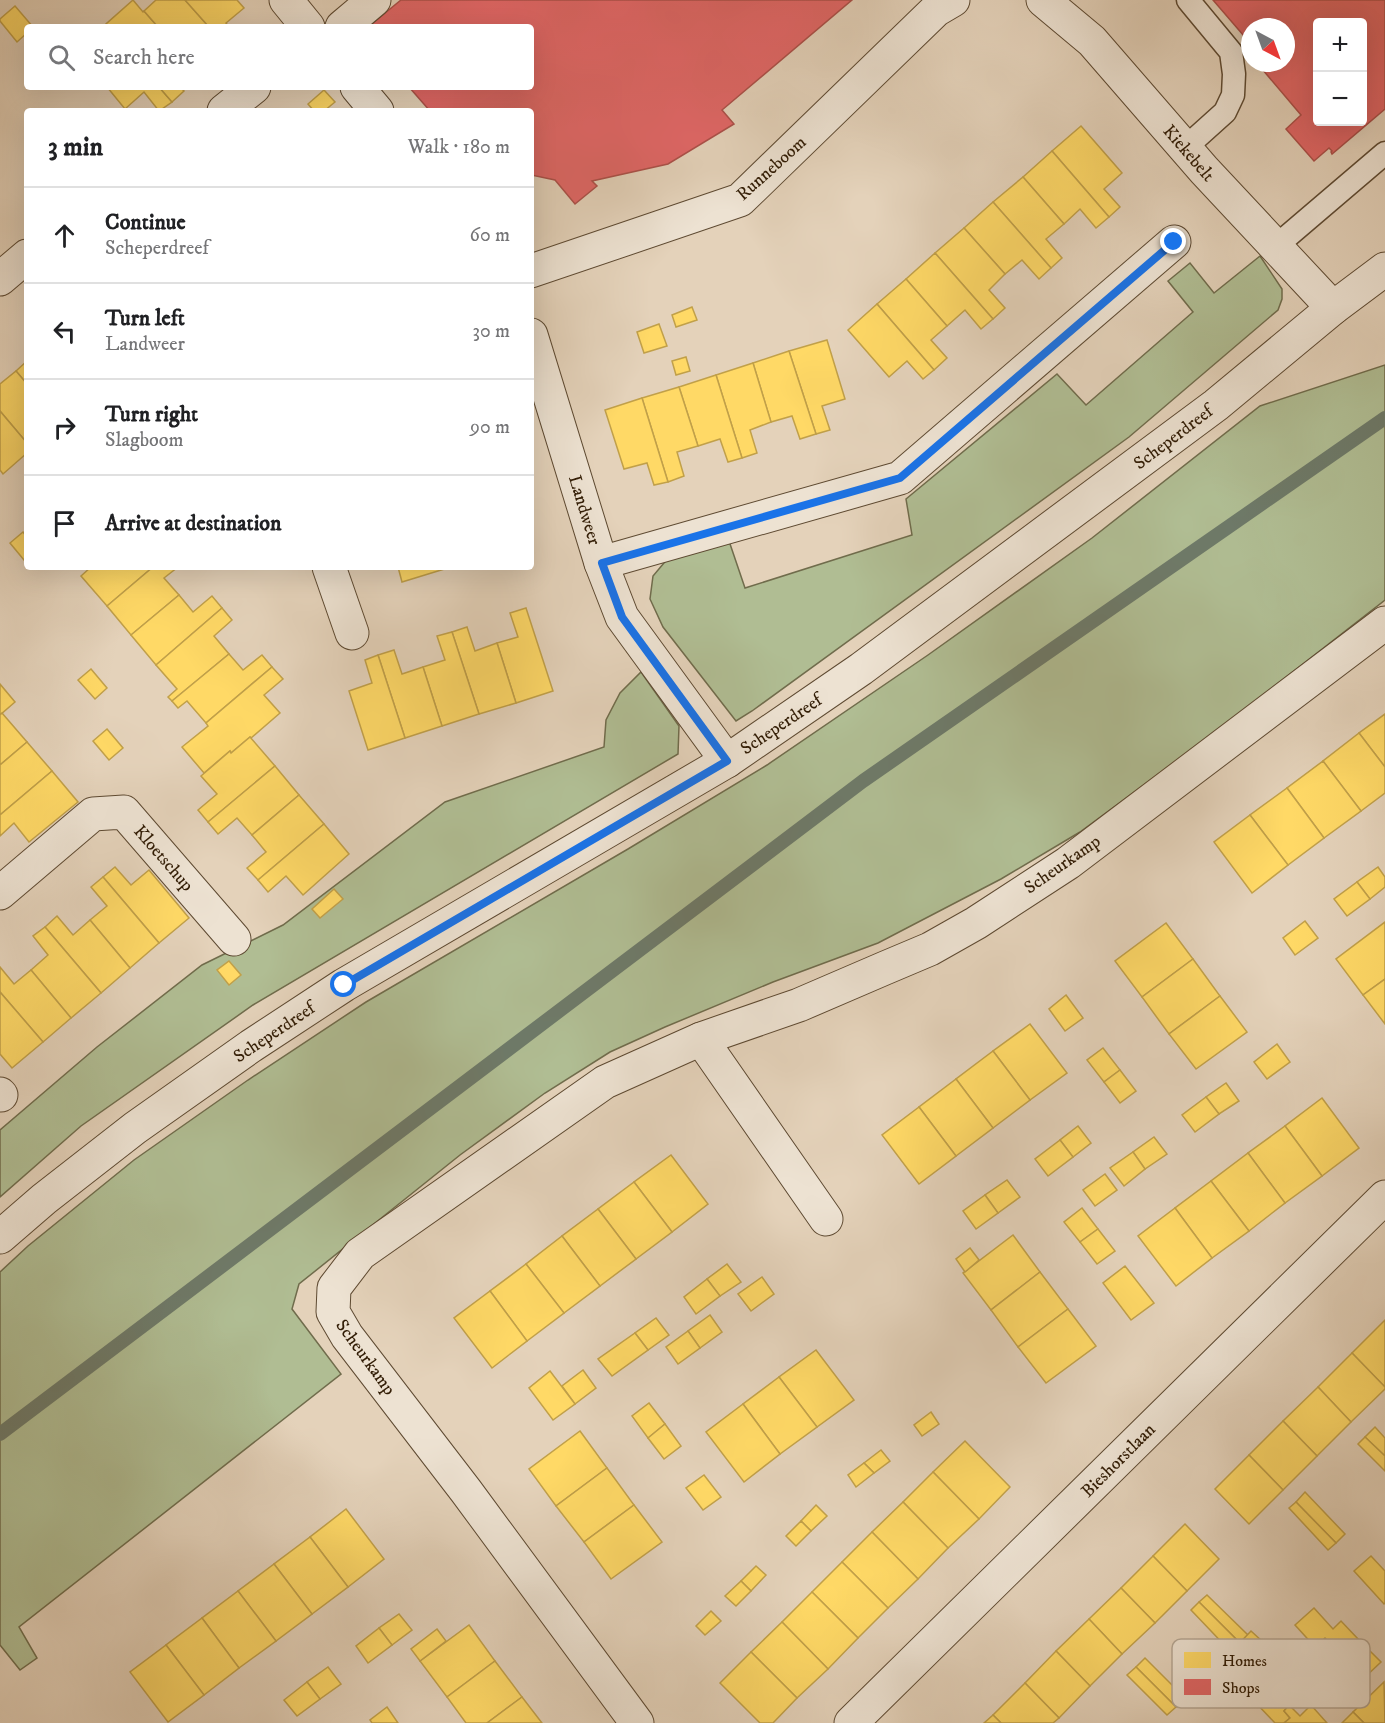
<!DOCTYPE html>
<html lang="en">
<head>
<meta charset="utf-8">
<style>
  :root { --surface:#fff; --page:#f6f6f6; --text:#202124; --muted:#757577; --line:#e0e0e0 }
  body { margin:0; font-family:"IM FELL DW Pica",serif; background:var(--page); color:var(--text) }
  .controls { position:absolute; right:18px; top:18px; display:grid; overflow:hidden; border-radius:6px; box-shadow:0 6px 24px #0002 }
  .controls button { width:54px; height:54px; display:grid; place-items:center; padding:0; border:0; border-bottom:2px solid var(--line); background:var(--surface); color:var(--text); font:30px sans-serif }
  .compass { position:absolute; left:1241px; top:18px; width:54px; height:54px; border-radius:50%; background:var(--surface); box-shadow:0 6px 24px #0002; rotate:139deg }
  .stop { position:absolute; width:18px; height:18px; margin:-14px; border:4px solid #1a73e8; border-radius:50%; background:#fff }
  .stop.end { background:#1a73e8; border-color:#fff; box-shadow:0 2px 6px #0008 }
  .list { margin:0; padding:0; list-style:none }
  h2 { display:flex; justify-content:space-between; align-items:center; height:78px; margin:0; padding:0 24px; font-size:26px }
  h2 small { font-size:20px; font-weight:400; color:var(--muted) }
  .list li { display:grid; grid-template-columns:39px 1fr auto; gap:18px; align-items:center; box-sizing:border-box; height:96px; padding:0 24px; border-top:2px solid var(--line) }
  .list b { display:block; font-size:22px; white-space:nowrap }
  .list p { margin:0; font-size:20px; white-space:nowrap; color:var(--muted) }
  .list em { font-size:20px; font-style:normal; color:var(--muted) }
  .icon { flex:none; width:33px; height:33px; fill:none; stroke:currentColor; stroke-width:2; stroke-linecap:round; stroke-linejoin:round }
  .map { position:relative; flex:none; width:1385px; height:1723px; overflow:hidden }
  .search { position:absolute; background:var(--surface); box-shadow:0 6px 24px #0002; left:24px; top:24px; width:510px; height:66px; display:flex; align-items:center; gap:15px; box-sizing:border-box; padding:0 21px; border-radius:6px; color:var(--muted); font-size:22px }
  .panel { position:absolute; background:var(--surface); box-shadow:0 6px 24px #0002; left:24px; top:108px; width:510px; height:462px; border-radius:6px }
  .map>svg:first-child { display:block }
  .green { fill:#b0bd93; stroke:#706c4c; stroke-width:1.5 }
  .homes { fill:#ffd966; stroke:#c1a049; stroke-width:1.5 }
  .shops { fill:#e06666; stroke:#ac5049; stroke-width:1.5; fill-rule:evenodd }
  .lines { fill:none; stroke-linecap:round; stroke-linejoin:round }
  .stream { stroke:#6e7a69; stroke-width:14 }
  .lane-casing { stroke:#5e4a32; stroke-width:25 }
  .street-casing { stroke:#5e4a32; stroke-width:35 }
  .lane { stroke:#ede2d2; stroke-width:22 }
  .street { stroke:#ede2d2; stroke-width:33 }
  .route { stroke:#1a73e8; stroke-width:8 }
  .labels { text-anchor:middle; stroke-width:6; stroke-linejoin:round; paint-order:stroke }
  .street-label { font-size:18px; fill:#311c05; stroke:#ede2d2 }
  .key { fill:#ede2d2; stroke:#b5a794; stroke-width:1.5 }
  .key-label { font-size:16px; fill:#311c05 }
</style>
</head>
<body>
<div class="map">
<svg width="1385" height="1723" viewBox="0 0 1385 1723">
  <rect width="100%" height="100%" fill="#e4d2ba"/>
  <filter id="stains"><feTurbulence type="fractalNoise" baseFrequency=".00333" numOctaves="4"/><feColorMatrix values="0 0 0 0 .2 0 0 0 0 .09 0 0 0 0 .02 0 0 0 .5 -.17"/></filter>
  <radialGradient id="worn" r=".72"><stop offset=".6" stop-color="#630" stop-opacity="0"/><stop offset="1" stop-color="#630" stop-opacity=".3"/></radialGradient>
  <g class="green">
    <path d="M1260,256L1282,289V299L1278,310L1129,437L752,711L736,721L663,627L650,599L653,576L669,557L728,538L745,588L912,535L906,499L1057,374L1086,405L1193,312L1168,281L1190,263L1214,293Z"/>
    <path d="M1385,365V600L1221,728L1080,832L1001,879L878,943L773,982L665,1027L610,1052L545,1093L460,1155L299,1284L292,1309L341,1374L19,1627L37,1658L20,1670L0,1645V1272L28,1246L134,1160L248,1080L366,1002L628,849L767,765L928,655L1092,538L1260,406Z"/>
    <path d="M641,672L679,726L678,754L253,1005L81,1126L0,1197V1130L97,1047L202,965L283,925L445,802L604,747L606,720L620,693Z"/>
  </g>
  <g class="homes">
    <path d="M133,0L143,12L144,11L158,27H108L106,24Z"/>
    <path d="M156,0H185L209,27H158L144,11Z"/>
    <path d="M185,0H237L244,8L226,23L229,27H209Z"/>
    <path d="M15,6L33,27H27V33L17,42L0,21V19Z"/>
    <path d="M107,87H159L172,102L159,111L144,92L125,109Z"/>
    <path d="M159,87H180L184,91L172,102Z"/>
    <path d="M324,90L335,102L324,111H314L308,104Z"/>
    <path d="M1081,126L1122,173L1104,189L1120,207L1109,217L1052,151Z"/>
    <path d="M1052,151L1109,217L1096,228L1080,209L1064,224L1023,177Z"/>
    <path d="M1023,177L1064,224L1046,239L1062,258L1051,268L993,202Z"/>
    <path d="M993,202L1051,268L1039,279L1022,260L1005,274L964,228Z"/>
    <path d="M964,228L1005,274L989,290L1005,308L993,319L935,253Z"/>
    <path d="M935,253L993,319L981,329L965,310L947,326L906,279Z"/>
    <path d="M906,279L947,326L931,340L947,358L934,370L877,304Z"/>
    <path d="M877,304L934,370L923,379L907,361L889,377L848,330Z"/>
    <path d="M692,307L697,320L676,327L672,315Z"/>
    <path d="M659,324L667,346L644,353L637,332Z"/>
    <path d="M827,340L845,399L822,406L830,430L816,434L789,351Z"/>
    <path d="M789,351L816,434L800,439L792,416L771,422L753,363Z"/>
    <path d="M686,357L690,371L676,375L672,361Z"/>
    <path d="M27,361V384L16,371Z"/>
    <path d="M753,363L771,422L750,430L757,453L742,458L716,375Z"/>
    <path d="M16,371L27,384V443L0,411V384Z"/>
    <path d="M716,375L742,458L728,462L720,439L698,446L679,387Z"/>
    <path d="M679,387L698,446L677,452L684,476L668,482L642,398Z"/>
    <path d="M642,398L668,482L654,485L647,463L624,469L605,410Z"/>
    <path d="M0,411L27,443V453L3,474L0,470Z"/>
    <path d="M23,532L27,537V558L24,560L10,543Z"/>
    <path d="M91,567H153L107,606L81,576Z"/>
    <path d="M153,567H178L164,578L179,595L131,635L107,606Z"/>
    <path d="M398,567H451L402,582Z"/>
    <path d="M179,595L193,612L212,596L222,608L156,665L131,635Z"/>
    <path d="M222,608L232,620L214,636L229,654L172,701L168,697L177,689L156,665Z"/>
    <path d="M526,608L553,691L516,703L497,643L518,637L510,613Z"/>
    <path d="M467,627L475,651L497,643L516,703L479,714L452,632Z"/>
    <path d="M452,632L479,714L442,726L423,667L445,660L437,636Z"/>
    <path d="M394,650L402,674L423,667L442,726L405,738L378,655Z"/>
    <path d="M229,654L243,670L262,655L272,667L206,723L187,701L178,708L172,701Z"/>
    <path d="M378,655L405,738L368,750L349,691L372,683L365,660Z"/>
    <path d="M272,667L283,679L264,695L280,713L251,738L250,737L231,753L230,751L204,773L182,747L208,726L206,723Z"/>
    <path d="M91,669L107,688L95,699L78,680Z"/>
    <path d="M0,684L15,702L0,715Z"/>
    <path d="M2,713L27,742L0,765V715Z"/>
    <path d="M1385,714V767L1359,733Z"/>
    <path d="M107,729L123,748L109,760L93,741Z"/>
    <path d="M1359,733L1385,767V793L1361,811L1323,761Z"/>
    <path d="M250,737L275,766L208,822L198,810L217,794L201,776L230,751L231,753Z"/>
    <path d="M27,742L52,771L0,815V765Z"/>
    <path d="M1323,761L1361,811L1324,838L1287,788Z"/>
    <path d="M275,766L299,795L252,835L237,818L218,834L208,822Z"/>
    <path d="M52,771L78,802L29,842L14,823L0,836V815Z"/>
    <path d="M1287,788L1324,838L1288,865L1250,815Z"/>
    <path d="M299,795L324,824L258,880L247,868L266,852L252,835Z"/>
    <path d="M1250,815L1288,865L1252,893L1214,842Z"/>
    <path d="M324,824L349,854L303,895L286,876L268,892L258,880Z"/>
    <path d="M115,867L131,885L149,870L189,918L159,943L103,877Z"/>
    <path d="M1378,867L1385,877V887L1370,899L1357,882Z"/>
    <path d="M103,877L159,943L130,968L90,920L107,906L91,887Z"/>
    <path d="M1357,882L1370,899L1347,916L1334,899Z"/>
    <path d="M334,889L343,899L320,918L312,909Z"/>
    <path d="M57,916L73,935L90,920L130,968L101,993L45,927Z"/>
    <path d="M1305,921L1318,938L1295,955L1283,938Z"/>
    <path d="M1385,922V979L1363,995L1336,959Z"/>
    <path d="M1166,923L1193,959L1142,997L1115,961Z"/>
    <path d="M45,927L101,993L71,1018L31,970L48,955L33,936Z"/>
    <path d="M1193,959L1220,996L1169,1034L1142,997Z"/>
    <path d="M229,961L241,975L229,985L217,970Z"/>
    <path d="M0,967L14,984L31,970L71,1018L43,1042L0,992Z"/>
    <path d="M1385,979V1024L1363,995Z"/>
    <path d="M0,992L43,1042L12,1068L0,1054Z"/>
    <path d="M1066,995L1083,1018L1065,1031L1049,1009Z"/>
    <path d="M1220,996L1247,1032L1196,1069L1169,1034Z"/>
    <path d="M1030,1024L1067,1073L1030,1100L993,1051Z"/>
    <path d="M1277,1044L1290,1062L1267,1079L1254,1062Z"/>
    <path d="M1103,1048L1120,1070L1104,1082L1087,1060Z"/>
    <path d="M993,1051L1030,1100L993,1128L956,1079Z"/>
    <path d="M1120,1070L1136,1091L1120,1103L1104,1082Z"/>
    <path d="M956,1079L993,1128L956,1156L919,1107Z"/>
    <path d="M1226,1083L1239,1101L1219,1114L1206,1097Z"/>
    <path d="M1206,1097L1219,1114L1195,1132L1182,1115Z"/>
    <path d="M1322,1098L1359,1148L1322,1176L1285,1126Z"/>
    <path d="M919,1107L956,1156L919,1184L882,1135Z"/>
    <path d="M1078,1126L1091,1143L1073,1157L1060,1140Z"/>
    <path d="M1285,1126L1322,1176L1285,1203L1248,1153Z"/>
    <path d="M1154,1137L1167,1154L1145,1169L1133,1152Z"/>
    <path d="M1060,1140L1073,1157L1048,1176L1035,1159Z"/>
    <path d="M1133,1152L1145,1169L1124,1186L1110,1168Z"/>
    <path d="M1248,1153L1285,1203L1249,1231L1211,1181Z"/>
    <path d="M671,1155L708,1204L672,1232L634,1182Z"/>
    <path d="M1105,1174L1117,1190L1095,1206L1083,1190Z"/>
    <path d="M1007,1180L1020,1197L998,1213L985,1195Z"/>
    <path d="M1211,1181L1249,1231L1212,1258L1175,1208Z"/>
    <path d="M634,1182L672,1232L636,1259L598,1209Z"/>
    <path d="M985,1195L998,1213L976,1229L963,1211Z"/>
    <path d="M1082,1208L1098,1229L1080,1242L1064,1222Z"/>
    <path d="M1175,1208L1212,1258L1176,1286L1138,1236Z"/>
    <path d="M598,1209L636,1259L600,1286L562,1236Z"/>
    <path d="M1098,1229L1115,1251L1097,1264L1080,1242Z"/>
    <path d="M1013,1235L1040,1272L991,1310L963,1273Z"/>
    <path d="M562,1236L600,1286L564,1313L526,1264Z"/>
    <path d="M970,1248L979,1260L965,1272L956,1259Z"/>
    <path d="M526,1264L564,1313L527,1341L490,1291Z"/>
    <path d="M727,1264L741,1282L720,1296L707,1279Z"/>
    <path d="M1125,1266L1154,1303L1131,1320L1103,1283Z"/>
    <path d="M1040,1272L1068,1309L1018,1347L991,1310Z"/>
    <path d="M762,1277L774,1294L751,1311L738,1294Z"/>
    <path d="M707,1279L720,1296L696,1314L684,1297Z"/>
    <path d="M490,1291L527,1341L492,1368L454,1318Z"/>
    <path d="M1068,1309L1096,1346L1046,1383L1018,1347Z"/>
    <path d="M710,1315L722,1332L700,1348L688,1331Z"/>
    <path d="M656,1318L669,1335L648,1350L635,1333Z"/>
    <path d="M1385,1320V1387L1352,1353Z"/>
    <path d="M688,1331L700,1348L678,1364L666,1347Z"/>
    <path d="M635,1333L648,1350L612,1376L598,1359Z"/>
    <path d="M816,1350L854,1400L817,1427L779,1377Z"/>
    <path d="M1352,1353L1385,1387V1389L1351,1422L1318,1387Z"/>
    <path d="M583,1370L596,1388L575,1404L562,1386Z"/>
    <path d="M550,1371L575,1404L553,1420L529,1388Z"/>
    <path d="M779,1377L817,1427L780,1454L743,1404Z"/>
    <path d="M1318,1387L1351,1422L1317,1456L1283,1421Z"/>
    <path d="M649,1403L665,1424L648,1438L632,1416Z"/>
    <path d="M743,1404L780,1454L744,1482L706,1432Z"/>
    <path d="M931,1412L939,1424L922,1436L914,1425Z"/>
    <path d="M1283,1421L1317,1456L1283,1490L1249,1455Z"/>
    <path d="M665,1424L681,1446L664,1459L648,1438Z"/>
    <path d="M1375,1427L1385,1438V1456L1365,1437Z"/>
    <path d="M580,1431L607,1468L556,1506L529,1469Z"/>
    <path d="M1365,1437L1385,1456V1471L1358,1444Z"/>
    <path d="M965,1441L1010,1487L979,1519L933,1472Z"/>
    <path d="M881,1450L890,1461L874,1473L864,1463Z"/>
    <path d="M1249,1455L1283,1490L1249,1524L1215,1489Z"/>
    <path d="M864,1463L874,1473L856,1487L848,1475Z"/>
    <path d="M607,1468L634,1505L584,1542L556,1506Z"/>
    <path d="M933,1472L979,1519L948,1548L903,1502Z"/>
    <path d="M704,1475L721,1497L703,1510L686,1488Z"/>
    <path d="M1305,1492L1345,1534L1336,1543L1296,1502Z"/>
    <path d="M903,1502L948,1548L918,1579L872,1532Z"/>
    <path d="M1296,1502L1336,1543L1328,1550L1289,1508Z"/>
    <path d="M634,1505L662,1542L611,1579L584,1542Z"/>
    <path d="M816,1505L827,1516L811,1531L801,1521Z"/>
    <path d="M346,1509L384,1559L348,1587L310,1537Z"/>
    <path d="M801,1521L811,1531L796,1546L786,1536Z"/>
    <path d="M1185,1524L1219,1559L1187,1591L1153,1556Z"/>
    <path d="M872,1532L918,1579L888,1608L842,1562Z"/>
    <path d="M310,1537L348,1587L312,1614L274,1564Z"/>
    <path d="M1153,1556L1187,1591L1155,1623L1121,1588Z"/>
    <path d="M1371,1556L1385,1571V1603L1384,1604L1354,1571Z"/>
    <path d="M842,1562L888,1608L858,1638L812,1592Z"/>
    <path d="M274,1564L312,1614L276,1641L238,1591Z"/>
    <path d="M756,1566L766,1575L751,1591L741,1581Z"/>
    <path d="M741,1581L751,1591L736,1606L725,1596Z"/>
    <path d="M1121,1588L1155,1623L1122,1654L1089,1619Z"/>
    <path d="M238,1591L276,1641L239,1668L202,1618Z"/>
    <path d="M812,1592L858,1638L828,1669L782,1622Z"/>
    <path d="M1207,1595L1248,1635L1240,1643L1199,1602Z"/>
    <path d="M1199,1602L1240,1643L1231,1652L1191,1610Z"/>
    <path d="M1314,1608L1333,1629L1341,1621L1359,1640L1353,1646L1359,1652L1348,1662L1325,1638L1315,1647L1295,1625Z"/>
    <path d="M711,1611L721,1621L705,1635L696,1626Z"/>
    <path d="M399,1614L412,1630L392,1645L379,1628Z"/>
    <path d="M202,1618L239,1668L204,1695L166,1645Z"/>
    <path d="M1089,1619L1122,1654L1090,1686L1056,1651Z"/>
    <path d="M782,1622L828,1669L797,1698L751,1652Z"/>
    <path d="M469,1625L495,1661L447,1697L420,1661Z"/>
    <path d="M379,1628L392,1645L368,1663L356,1646Z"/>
    <path d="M437,1629L446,1641L420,1661L411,1649Z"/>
    <path d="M1251,1631L1263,1642L1241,1662L1231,1652Z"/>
    <path d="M1359,1640L1381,1662L1363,1679L1348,1662L1359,1652L1353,1646Z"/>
    <path d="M166,1645L204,1695L168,1722L130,1672Z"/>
    <path d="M1056,1651L1090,1686L1059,1718L1025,1683Z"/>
    <path d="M751,1652L797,1698L773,1723H760L720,1683Z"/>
    <path d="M1145,1658L1184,1697L1176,1707L1136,1667Z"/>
    <path d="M495,1661L522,1697L487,1723H466L447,1697Z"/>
    <path d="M328,1667L341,1684L320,1699L307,1682Z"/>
    <path d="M1136,1667L1176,1707L1167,1715L1127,1675Z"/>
    <path d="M307,1682L320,1699L297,1716L284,1700Z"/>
    <path d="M1384,1682L1385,1723H1364L1353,1712Z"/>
    <path d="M1025,1683L1059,1718L1053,1723H1001L993,1715Z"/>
    <path d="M1272,1687L1289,1705L1284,1711L1290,1718L1284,1723H1275L1255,1702Z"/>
    <path d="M522,1697L542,1723H487Z"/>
    <path d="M1289,1705L1300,1716L1311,1705L1327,1723H1284L1290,1718L1284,1711Z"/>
    <path d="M387,1707L398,1723H372L370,1720Z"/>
    <path d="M1353,1712L1364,1723H1342Z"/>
    <path d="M993,1715L1001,1723H984Z"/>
  </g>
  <g class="shops">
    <path d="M401,0H852L722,110L734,124L668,164L592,181L597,186L575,204L555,180L531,175V111H430L409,87H531V27H368Z"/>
    <path d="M1213,0H1385V109L1332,154L1331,152L1332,151L1329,148L1314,161L1286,129L1301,115L1257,63H1286V27H1250V43ZM1318,22H1362V122H1318Z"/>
  </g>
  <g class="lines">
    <path class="stream" d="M0,1434L863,781L1385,418"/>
    <defs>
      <g id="lane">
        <path d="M1185,148L1225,112L1233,95L1234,74L1231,52L1188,0"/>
        <path d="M1275,247L1385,153"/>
      </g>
      <g id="street">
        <path d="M286,0L308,27"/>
        <path d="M1043,0L1092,41L1204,170L1333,308"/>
        <path d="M342,27L374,0"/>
        <path d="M357,87L377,111"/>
        <path d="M224,111L254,87"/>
        <path d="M531,271L740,200L936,10L953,0"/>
        <path d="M0,279L27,256"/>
        <path d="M531,335L601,563L622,617L727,761"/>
        <path d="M601,563L900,478L1174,242"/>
        <path d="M329,567L352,633"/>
        <path d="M0,893L93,814L124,812L234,939"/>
        <path d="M701,1039L826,1219"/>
        <path d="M0,1094L1,1095"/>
        <path d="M0,1237L44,1199L135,1128L251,1046L344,985L727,761L861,669L1216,405L1333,308L1385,269"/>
        <path d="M637,1723L466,1491L347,1336L333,1312L334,1288L360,1254L605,1082L701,1039L799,1005L885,968L930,949L976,923L1068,863L1385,623"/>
        <path d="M851,1723L1385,1197"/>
      </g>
    </defs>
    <use href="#lane" class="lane-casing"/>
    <use href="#street" class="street-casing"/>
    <use href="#lane" class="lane"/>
    <use href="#street" class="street"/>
  </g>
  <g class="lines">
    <path class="route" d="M344,985L727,761L622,617L602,563L900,478L1174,242"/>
  </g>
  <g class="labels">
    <g class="street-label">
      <text transform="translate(1189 153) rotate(49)" y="6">Kiekebelt</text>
      <text transform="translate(771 168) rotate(-42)" y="6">Runneboom</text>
      <text transform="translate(1173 437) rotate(-37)" y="6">Scheperdreef</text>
      <text transform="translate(585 510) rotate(73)" y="6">Landweer</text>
      <text transform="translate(781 724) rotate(-34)" y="6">Scheperdreef</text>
      <text transform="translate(164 858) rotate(49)" y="6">Kloetschup</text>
      <text transform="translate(1062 864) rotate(-35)" y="6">Scheurkamp</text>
      <text transform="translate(274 1032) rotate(-34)" y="6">Scheperdreef</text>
      <text transform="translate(366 1357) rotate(54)" y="6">Scheurkamp</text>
      <text transform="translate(1118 1460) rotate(-45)" y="6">Bieshorstlaan</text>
    </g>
  </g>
  <rect x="1172" y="1639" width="198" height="69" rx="9" class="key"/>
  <rect x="1184" y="1652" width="27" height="16" fill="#ffd966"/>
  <rect x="1184" y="1679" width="27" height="16" fill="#e06666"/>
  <g class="key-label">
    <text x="1222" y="1666">Homes</text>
    <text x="1222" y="1693">Shops</text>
  </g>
  <rect width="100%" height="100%" filter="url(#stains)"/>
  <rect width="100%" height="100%" fill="url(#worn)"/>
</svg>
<div class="controls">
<button>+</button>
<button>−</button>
</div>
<svg class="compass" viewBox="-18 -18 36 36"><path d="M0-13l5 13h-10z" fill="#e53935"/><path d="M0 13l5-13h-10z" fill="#757577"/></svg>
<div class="stop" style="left:344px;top:985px"></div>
<div class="stop end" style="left:1174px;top:242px"></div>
<div class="search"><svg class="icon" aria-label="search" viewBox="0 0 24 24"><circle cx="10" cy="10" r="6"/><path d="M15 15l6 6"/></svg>Search here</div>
<section class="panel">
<h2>3 min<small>Walk · 180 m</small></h2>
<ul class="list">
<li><svg class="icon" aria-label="ahead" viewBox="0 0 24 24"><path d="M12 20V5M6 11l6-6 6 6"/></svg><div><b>Continue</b><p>Scheperdreef</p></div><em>60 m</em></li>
<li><svg class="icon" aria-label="left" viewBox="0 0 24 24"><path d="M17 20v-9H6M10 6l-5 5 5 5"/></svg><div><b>Turn left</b><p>Landweer</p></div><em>30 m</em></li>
<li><svg class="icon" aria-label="right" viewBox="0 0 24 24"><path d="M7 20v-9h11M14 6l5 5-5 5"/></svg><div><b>Turn right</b><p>Slagboom</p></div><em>90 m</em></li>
<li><svg class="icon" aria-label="arrive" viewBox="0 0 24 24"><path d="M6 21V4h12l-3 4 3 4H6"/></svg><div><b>Arrive at destination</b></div></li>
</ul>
</section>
</div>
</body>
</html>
